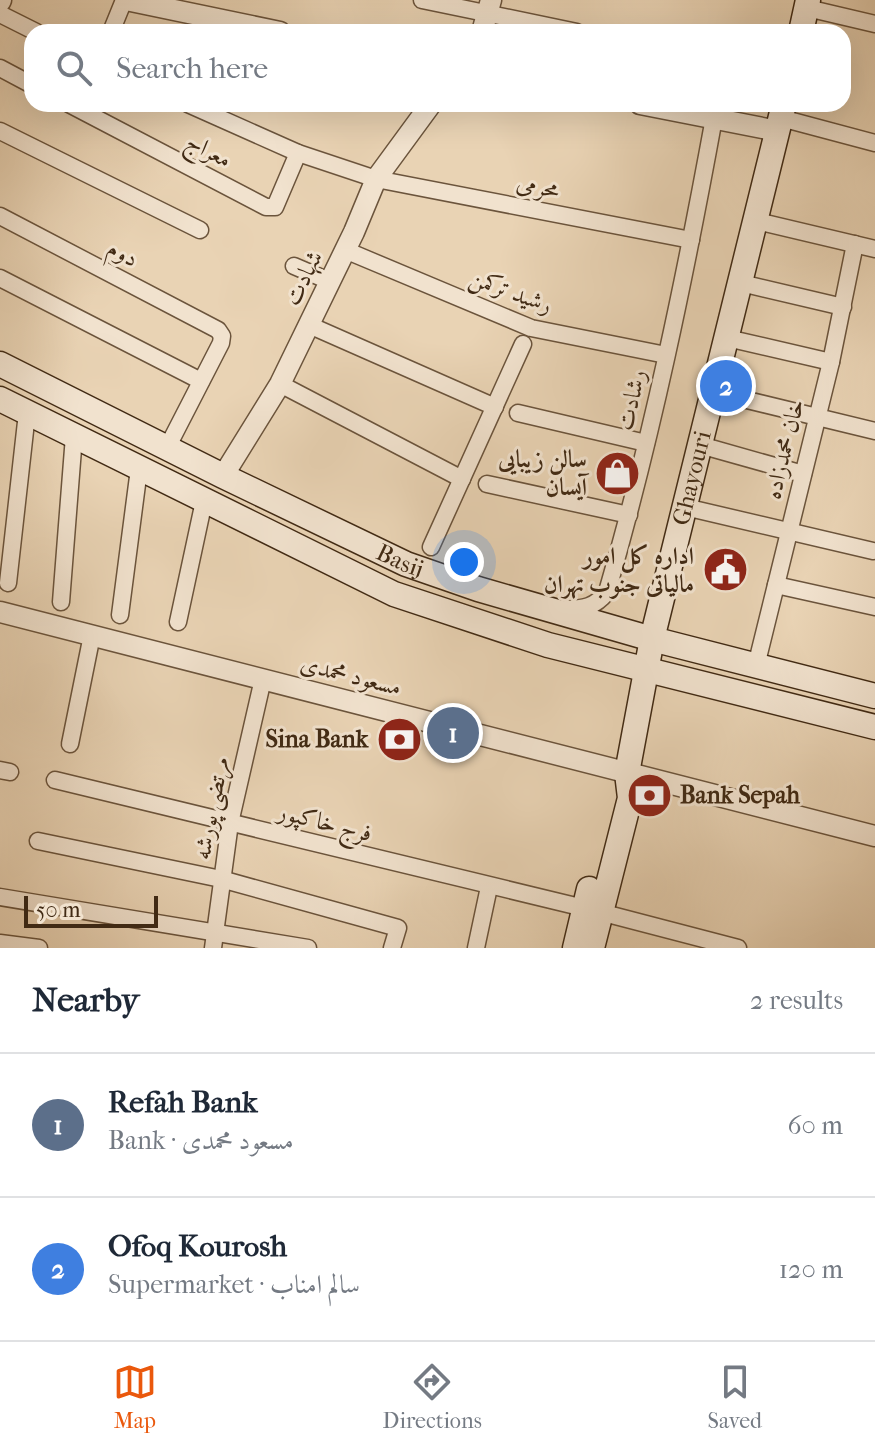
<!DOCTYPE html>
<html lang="en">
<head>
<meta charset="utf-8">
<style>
  :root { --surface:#fff; --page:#f6f6f7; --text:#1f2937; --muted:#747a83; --line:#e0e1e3; --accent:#ea580c }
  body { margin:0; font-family:"IM FELL French Canon",Amiri,serif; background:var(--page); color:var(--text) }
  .scale { position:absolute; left:24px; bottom:20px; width:134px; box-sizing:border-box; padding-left:8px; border:4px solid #412a14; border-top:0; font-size:22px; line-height:28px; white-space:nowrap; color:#412a14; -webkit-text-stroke:6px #f1e2ce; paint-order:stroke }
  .you { position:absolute; left:464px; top:562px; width:28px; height:28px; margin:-20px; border:6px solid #fff; border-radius:50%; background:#1a73e8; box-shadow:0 0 0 12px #1a73e833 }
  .badge { display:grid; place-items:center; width:52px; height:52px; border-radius:50%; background:var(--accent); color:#fff; font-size:26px; font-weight:700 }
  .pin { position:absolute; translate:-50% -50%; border:4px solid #fff; box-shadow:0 2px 8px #0006 }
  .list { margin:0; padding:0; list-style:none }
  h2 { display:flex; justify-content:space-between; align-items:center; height:104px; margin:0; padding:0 32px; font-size:34px }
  h2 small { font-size:26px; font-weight:400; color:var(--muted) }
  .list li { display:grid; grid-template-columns:52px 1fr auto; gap:24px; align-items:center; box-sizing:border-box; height:144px; padding:0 32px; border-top:2px solid var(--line) }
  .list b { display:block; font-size:30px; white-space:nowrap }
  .list p { margin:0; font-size:26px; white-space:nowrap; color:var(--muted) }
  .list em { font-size:26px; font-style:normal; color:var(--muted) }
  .icon { flex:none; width:44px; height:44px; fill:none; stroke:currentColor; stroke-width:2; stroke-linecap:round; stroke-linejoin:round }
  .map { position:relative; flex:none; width:875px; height:948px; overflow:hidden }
  .search { position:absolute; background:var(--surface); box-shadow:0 8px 32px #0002; left:24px; right:24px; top:24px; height:88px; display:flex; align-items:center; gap:20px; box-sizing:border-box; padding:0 28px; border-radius:24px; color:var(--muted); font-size:30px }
  .sheet { height:392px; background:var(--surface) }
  nav { display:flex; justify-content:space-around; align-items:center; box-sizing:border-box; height:112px; border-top:2px solid var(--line); background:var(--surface); font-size:22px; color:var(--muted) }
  nav a { display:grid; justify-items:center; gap:4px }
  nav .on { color:var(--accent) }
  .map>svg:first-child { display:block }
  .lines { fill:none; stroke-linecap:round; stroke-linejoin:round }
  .minor-casing { stroke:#6b543c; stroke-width:19 }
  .tertiary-casing { stroke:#6b543c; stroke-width:23 }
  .secondary-casing { stroke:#412a14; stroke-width:27 }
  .minor { stroke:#f1e2ce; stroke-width:16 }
  .tertiary { stroke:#f1e2ce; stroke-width:20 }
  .secondary { stroke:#f1e2ce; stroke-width:24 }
  .labels { text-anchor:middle; stroke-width:6; stroke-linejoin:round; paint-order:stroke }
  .street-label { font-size:24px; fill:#412a14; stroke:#f1e2ce }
  .poi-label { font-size:24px; font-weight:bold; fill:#412a14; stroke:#f1e2ce; text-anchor:end }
</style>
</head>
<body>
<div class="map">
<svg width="875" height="948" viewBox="0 0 875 948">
  <rect width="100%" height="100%" fill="#e9d3b4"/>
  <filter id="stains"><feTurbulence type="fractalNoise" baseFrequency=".0025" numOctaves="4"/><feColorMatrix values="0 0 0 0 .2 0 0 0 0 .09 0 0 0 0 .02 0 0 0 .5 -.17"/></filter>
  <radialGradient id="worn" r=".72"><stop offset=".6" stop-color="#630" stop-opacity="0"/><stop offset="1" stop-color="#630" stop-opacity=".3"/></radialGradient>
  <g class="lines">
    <defs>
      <g id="minor">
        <path d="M422,0L577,32"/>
        <path d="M807,8L875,24"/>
        <path d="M0,14L36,32"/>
        <path d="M111,32L124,0"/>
        <path d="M0,68L32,85"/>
        <path d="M69,104L266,207H275L298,153"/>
        <path d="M188,104L298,153L376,179L691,240"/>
        <path d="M781,118L875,143"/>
        <path d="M0,131L200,230"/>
        <path d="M0,216L218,330L222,336L221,343L167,448"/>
        <path d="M757,221L875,249"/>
        <path d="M345,250L531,328L666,355"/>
        <path d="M294,266L329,281"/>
        <path d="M0,278L201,381"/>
        <path d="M741,283L843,307"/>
        <path d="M309,325L495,407"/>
        <path d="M727,338L831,362"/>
        <path d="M280,384L462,479"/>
        <path d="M714,392L875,431"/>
        <path d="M518,413L646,443"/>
        <path d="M700,445L803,474"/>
        <path d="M487,484L629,515"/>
        <path d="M685,507L873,551"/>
        <path d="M431,547L523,344"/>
        <path d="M8,583L27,413"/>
        <path d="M776,585L875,607"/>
        <path d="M61,602L74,436"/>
        <path d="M565,609C584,609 595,607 607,592C652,437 685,277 714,118"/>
        <path d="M120,615L139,469"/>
        <path d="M178,622L204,501"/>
        <path d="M756,666L831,362L855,244"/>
        <path d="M70,744L92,635"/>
        <path d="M0,770L10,772"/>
        <path d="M55,780L584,908"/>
        <path d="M38,841L221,879L398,928L392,948"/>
        <path d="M0,897L308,948"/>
        <path d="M600,912L738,948"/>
        <path d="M0,943L39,948"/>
        <path d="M213,948L230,823L263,679"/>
        <path d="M476,948L489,887"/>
      </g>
      <g id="tertiary">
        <path d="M126,0L280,32"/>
        <path d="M0,2L1,0"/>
        <path d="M482,32L491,0"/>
        <path d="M640,104L778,131"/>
        <path d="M223,476L280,384L354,232L376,179L431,104"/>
        <path d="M0,612L875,836"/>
      </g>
      <g id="secondary">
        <path d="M801,32L808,0"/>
        <path id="s1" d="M0,364L223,476L406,564L478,589L652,639L875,696"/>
        <path d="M0,399L394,594L548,645L875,727"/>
        <path d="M575,948L589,889"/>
        <path id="s2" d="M592,948L630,798L627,773L652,639L784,104"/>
      </g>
    </defs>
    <use href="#minor" class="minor-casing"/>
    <use href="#tertiary" class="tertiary-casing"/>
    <use href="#secondary" class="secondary-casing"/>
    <use href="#minor" class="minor"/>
    <use href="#tertiary" class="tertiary"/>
    <use href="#secondary" class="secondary"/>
  </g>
  <defs>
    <symbol id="shop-disc" viewBox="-11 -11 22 22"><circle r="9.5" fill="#8f2418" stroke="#f1e2ce"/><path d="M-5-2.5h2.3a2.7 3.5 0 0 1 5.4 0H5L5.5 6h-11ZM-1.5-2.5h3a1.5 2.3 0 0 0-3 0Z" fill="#fff"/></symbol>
    <symbol id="civic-disc" viewBox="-11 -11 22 22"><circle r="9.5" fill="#8f2418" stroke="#f1e2ce"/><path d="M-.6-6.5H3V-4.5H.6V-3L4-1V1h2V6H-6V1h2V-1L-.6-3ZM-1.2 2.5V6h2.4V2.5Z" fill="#fff"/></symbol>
    <symbol id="bank-disc" viewBox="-11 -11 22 22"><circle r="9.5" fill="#8f2418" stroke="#f1e2ce"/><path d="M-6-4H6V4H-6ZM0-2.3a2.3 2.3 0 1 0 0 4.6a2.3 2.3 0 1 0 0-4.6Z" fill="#fff"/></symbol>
  </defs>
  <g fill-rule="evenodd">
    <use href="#shop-disc" x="592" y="448" width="51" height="51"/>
    <use href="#civic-disc" x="700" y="544" width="51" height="51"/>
    <use href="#bank-disc" x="374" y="714" width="51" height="51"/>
    <use href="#bank-disc" x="624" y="770" width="51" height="51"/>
  </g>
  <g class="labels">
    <g class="street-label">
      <text transform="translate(209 150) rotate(28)" y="8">معراج</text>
      <text transform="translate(538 186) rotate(11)" y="8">محرمی</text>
      <text transform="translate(123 253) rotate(28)" y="8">دوم</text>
      <text transform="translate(303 278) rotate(-64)" y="8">شهادت</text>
      <text transform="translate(511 291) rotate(20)" y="8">رشید ترکمن</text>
      <text transform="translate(631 400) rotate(-77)" y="8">رشادت</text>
      <text transform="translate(784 449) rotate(-76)" y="8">خان محمدزاده</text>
      <text dy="8" stroke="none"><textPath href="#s2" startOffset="482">Ghayouri</textPath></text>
      <text dy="8" stroke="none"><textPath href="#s1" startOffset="446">Basij</textPath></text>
      <text transform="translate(351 675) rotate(14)" y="8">مسعود محمدی</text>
      <text transform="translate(211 808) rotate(-79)" y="8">مرتضی پورشه</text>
      <text transform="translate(325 822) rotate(14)" y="8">فرج خاکپور</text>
    </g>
    <g class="poi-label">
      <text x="587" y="467">سالن زیبایی<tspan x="587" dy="28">آیسان</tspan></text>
      <text x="694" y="564">اداره کل امور<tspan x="694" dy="28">مالیاتی جنوب تهران</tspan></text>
      <text x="368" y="747">Sina Bank</text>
      <text x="680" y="803" text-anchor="start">Bank Sepah</text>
    </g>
  </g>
  <rect width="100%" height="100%" filter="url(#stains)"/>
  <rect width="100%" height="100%" fill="url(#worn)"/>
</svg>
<div class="scale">50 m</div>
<div class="you"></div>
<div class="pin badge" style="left:453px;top:733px;background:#5c6f8a">1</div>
<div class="pin badge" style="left:726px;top:386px;background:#3f7fe0">2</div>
<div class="search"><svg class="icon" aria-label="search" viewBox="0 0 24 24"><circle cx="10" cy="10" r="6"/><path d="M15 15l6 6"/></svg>Search here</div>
</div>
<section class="sheet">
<h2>Nearby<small>2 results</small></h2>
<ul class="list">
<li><span class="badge" style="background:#5c6f8a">1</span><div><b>Refah Bank</b><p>Bank · مسعود محمدی</p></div><em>60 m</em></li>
<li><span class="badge" style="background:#3f7fe0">2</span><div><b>Ofoq Kourosh</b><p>Supermarket · سالم امناب</p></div><em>120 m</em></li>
</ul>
</section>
<nav>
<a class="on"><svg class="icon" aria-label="map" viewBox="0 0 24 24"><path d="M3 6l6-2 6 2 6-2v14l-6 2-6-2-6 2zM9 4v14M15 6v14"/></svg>Map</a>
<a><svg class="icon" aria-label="directions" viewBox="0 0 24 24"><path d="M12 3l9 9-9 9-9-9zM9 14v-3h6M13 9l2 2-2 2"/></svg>Directions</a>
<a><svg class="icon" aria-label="saved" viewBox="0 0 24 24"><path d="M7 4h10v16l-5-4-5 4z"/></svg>Saved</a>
</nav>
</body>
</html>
